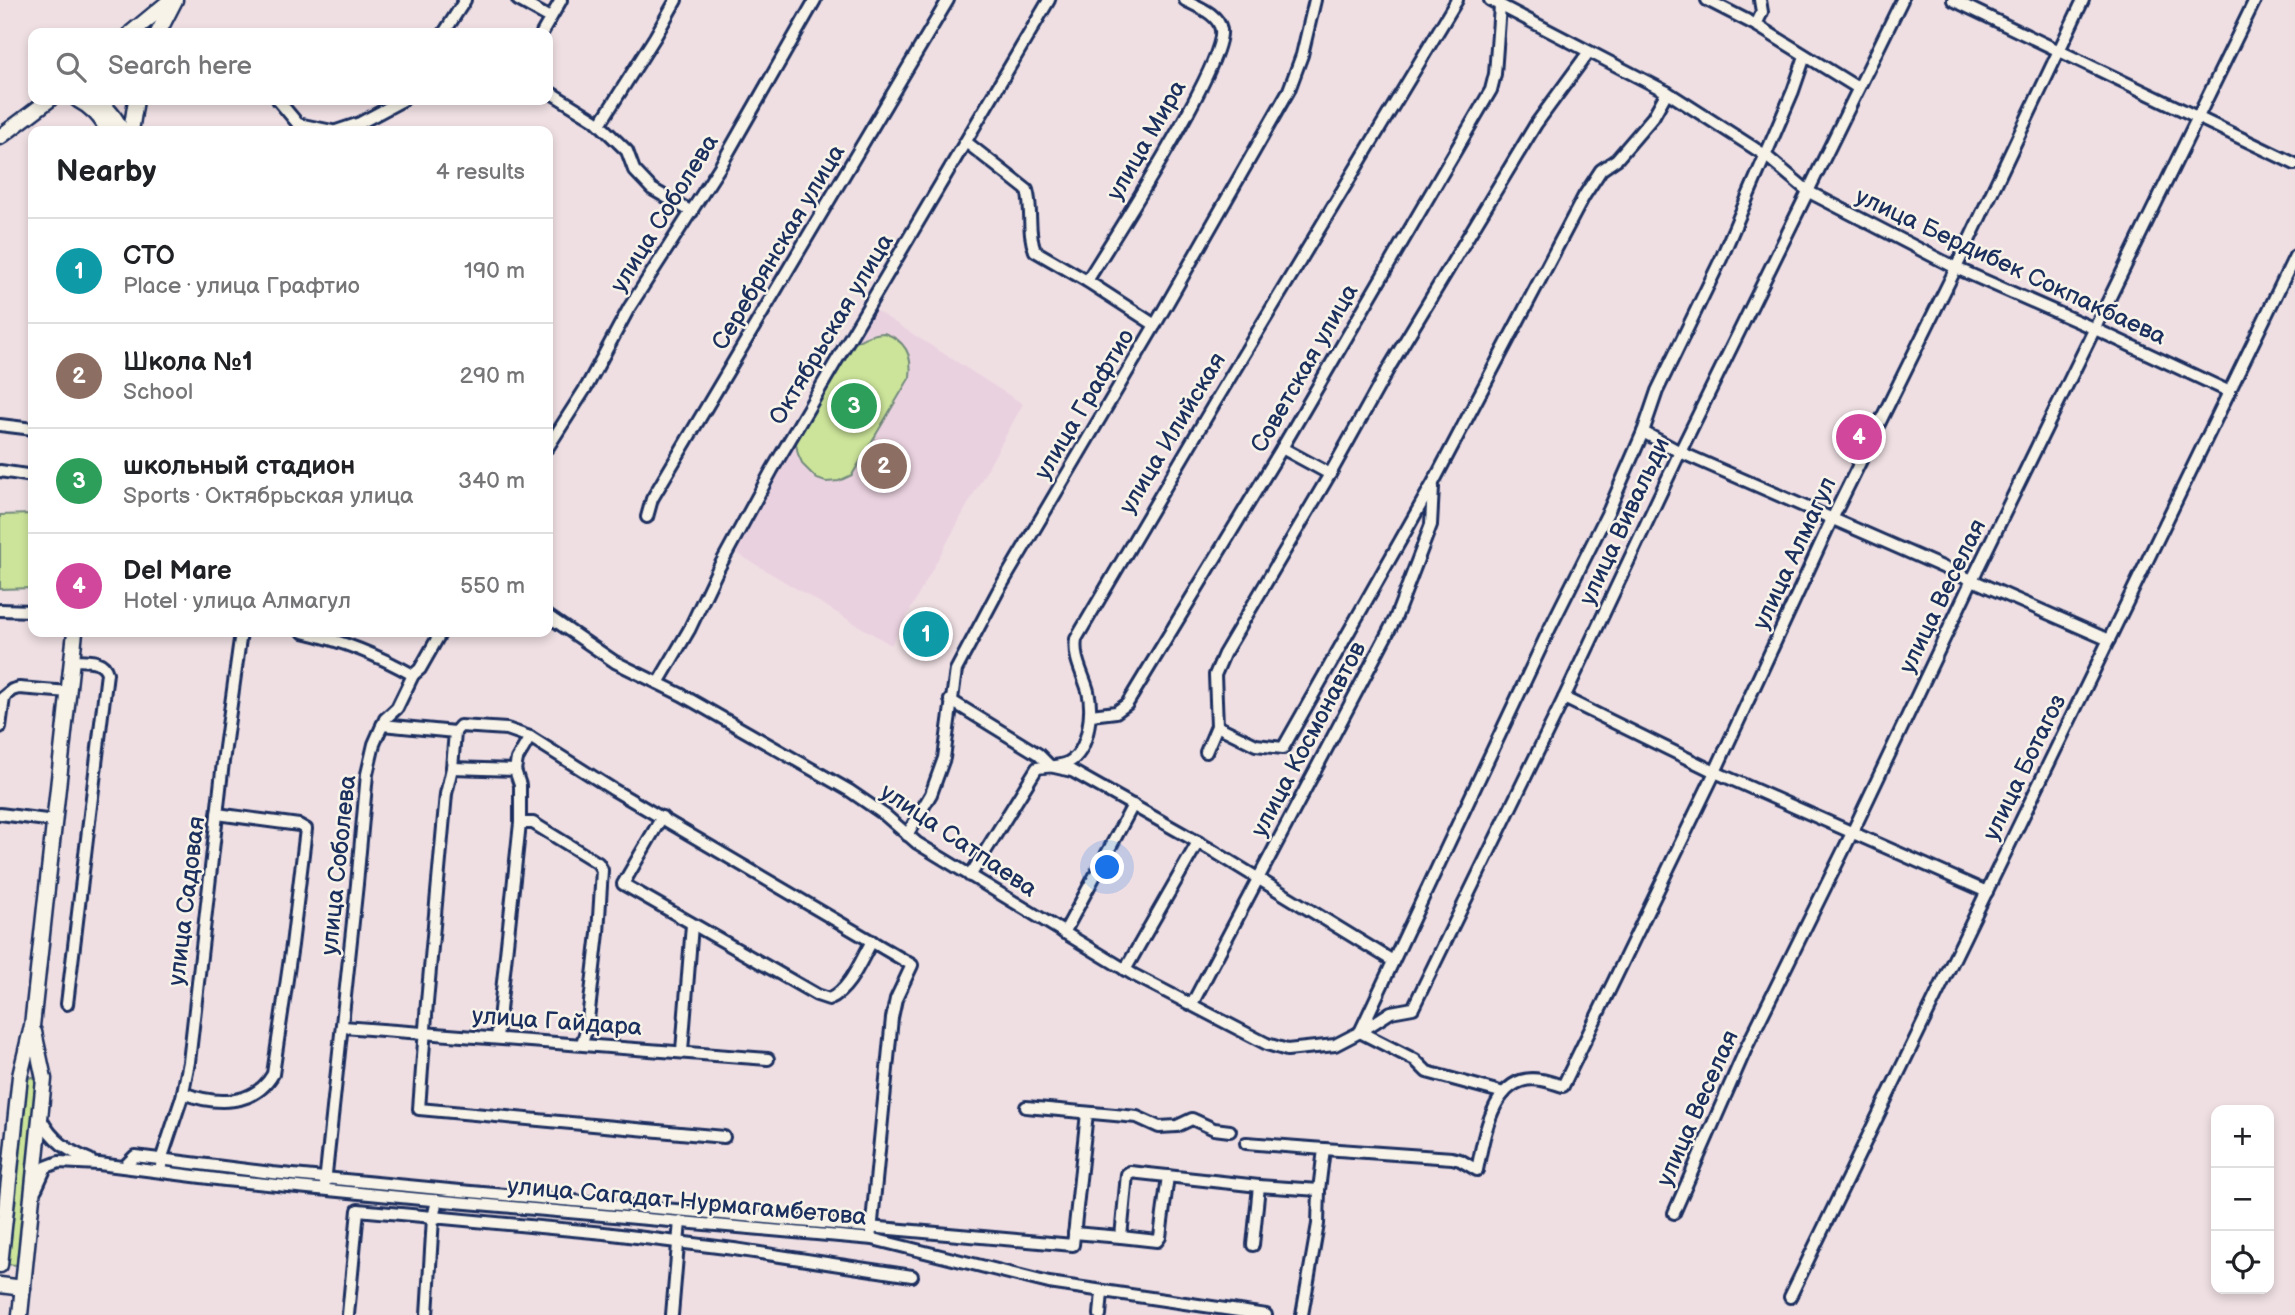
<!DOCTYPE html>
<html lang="en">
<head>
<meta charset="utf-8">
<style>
  :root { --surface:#fff; --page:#f6f6f6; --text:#202124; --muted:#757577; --line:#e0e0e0; --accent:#1b2f5e }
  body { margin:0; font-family:"Balsamiq Sans",sans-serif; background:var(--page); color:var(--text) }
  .controls { position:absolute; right:21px; bottom:21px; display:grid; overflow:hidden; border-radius:14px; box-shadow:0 4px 10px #0003 }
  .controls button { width:63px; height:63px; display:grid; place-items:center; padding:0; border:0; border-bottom:2px solid var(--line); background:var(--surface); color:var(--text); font:35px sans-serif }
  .you { position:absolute; left:1108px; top:868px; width:24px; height:24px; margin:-18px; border:5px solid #fff; border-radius:50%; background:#1a73e8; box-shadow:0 0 0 10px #1a73e833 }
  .badge { display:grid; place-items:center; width:46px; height:46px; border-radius:50%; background:var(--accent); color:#fff; font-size:23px; font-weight:700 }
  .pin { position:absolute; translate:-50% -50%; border:4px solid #fff; box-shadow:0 2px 7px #0006 }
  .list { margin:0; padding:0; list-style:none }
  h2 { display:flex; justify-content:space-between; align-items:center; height:91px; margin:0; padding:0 28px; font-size:30px }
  h2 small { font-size:23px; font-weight:400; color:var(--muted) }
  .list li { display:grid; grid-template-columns:46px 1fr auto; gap:21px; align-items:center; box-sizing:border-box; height:105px; padding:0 28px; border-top:2px solid var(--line) }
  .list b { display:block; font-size:26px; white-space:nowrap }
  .list p { margin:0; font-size:23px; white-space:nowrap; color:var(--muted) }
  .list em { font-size:23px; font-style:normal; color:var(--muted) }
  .icon { flex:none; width:38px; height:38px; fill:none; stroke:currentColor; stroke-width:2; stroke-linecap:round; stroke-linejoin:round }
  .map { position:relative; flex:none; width:2295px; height:1315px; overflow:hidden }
  .search { position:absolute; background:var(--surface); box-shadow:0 4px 10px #0003; left:28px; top:28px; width:525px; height:77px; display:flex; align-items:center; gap:18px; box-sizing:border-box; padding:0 24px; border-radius:14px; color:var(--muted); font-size:26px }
  .panel { position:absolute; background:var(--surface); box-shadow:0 4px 10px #0003; left:28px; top:126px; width:525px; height:511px; border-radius:14px }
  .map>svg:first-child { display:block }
  .built { fill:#ead1df }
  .green { fill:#cbe499; stroke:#738a7c; stroke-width:2 }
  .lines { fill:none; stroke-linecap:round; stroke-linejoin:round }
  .street-casing { stroke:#1b2f5e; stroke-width:16 }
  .secondary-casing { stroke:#1b2f5e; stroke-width:19 }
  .street { stroke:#f7f3e8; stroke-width:10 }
  .secondary { stroke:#f7f3e8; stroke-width:14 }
  .labels { text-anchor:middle; stroke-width:5; stroke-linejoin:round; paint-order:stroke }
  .street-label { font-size:24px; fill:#1b2f5e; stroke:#f7f3e8 }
</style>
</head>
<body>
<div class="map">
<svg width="2295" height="1315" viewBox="0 0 2295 1315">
  <rect width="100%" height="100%" fill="#efdfe3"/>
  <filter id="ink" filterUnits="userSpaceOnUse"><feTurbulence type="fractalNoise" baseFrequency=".0143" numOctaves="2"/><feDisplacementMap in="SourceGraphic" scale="14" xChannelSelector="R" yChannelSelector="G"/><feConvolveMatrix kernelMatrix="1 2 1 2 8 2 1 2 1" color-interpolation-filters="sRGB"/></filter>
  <g filter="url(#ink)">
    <path class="built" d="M872,308L1023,404L891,645L733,551L761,496Z"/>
    <g class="green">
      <path d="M884,333C905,340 913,355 910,377L852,475L839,481L826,482L817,479L803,465L798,454L796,444L797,435L848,349C859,339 869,334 884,333Z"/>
      <path d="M33,514V588L0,589V515Z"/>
      <path d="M33,1077L37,1085L17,1265L5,1264L26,1081L28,1078Z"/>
    </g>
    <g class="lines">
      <defs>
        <g id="street">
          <path d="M518,0L550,18"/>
          <path d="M1490,0L1667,92L1765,155L1809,192L1956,268L2095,329L2230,392"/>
          <path d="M1707,0L1756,25L1858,88"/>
          <path d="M1953,0L2295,164"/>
          <path d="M1756,25L1762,12L1760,0"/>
          <path d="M444,33L465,0"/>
          <path d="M542,33L561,0"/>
          <path d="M548,91L595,120L627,151L634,170L652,189L692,212"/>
          <path d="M278,100L298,124L332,131"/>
          <path d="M600,124L655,37L676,0"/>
          <path d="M336,131L360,123L403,100"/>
          <path d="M966,142L1027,190C1033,210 1027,233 1035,251L1087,281L1155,325"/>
          <path d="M1087,281C1111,242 1226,64 1221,30C1219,14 1198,7 1185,0"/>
          <path d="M0,425L33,429"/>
          <path d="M1643,432L1680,452L2109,640"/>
          <path d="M548,447L587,386L629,308L721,165L815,0"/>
          <path d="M1282,448L1330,474"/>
          <path d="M0,471L33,476"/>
          <path d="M647,517L652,499L948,0"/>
          <path d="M0,610L33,611"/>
          <path d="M548,616L615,662L682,695L850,791L885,815L917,843L1134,975L1267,1044L1287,1050L1335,1045L1360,1032L1391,1012L1413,1008L1564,698L1680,452L1902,0"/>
          <path d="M303,632C342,641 378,655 413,675"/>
          <path d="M658,683L689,630L717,571L772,470L1049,0"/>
          <path d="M1564,698L1715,772L1987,892"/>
          <path d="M0,700L12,690L19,688L69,692"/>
          <path d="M950,700L1038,754L1050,766L1072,771L1210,849L1393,961"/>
          <path d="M1091,715L1116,712L1127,704L1282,448L1491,90L1495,74L1500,6"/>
          <path d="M382,725L455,732L460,726L507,729L530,737"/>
          <path d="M1217,726L1256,745L1283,748L1433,483L1584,196L1601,170L1617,159L1653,117L1667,92"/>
          <path d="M0,727L4,697"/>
          <path d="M455,732L452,768L446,794L427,1002L419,1109L724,1137"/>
          <path d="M1206,752L1217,726L1215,675L1224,654L1330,474L1390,366L1536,124L1588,53"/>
          <path d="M452,768L515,770L520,785V823L497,1038"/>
          <path d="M515,770L517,759L530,737L614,790L912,965L896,999L892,1018L871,1232"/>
          <path d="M0,814L54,821"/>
          <path d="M662,817L623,884L817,995L829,999C850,990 861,960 872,941"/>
          <path d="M520,823H533L598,863L602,870L598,933L587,1028L582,1043"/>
          <path d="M907,835L931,794L944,758L956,670L998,591L1155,325L1289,90L1302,55L1315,0"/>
          <path d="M970,876L1037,768C1047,766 1061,767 1069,762C1089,751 1093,711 1088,691C1083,673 1073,659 1076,639L1214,404L1457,0"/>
          <path d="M1064,933L1133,805"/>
          <path d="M1125,970L1198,842"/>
          <path d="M67,1004L107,673C103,658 86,661 72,660"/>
          <path d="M1192,1004L1395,619L1431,525L1433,487"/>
          <path d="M343,1027L768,1059"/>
          <path d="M1360,1032L1549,630L1609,510L1643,432L1657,391L1721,259L1793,91L1805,56"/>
          <path d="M1360,1032L1415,1060L1427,1072L1504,1093"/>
          <path d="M682,1051L692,925"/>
          <path d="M183,1093C214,1105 254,1107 273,1074L292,945L306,829L299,825L217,814"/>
          <path d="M1026,1107L1137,1117L1159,1127L1177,1126L1192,1119L1214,1129L1230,1131"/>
          <path d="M41,1119C52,1140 68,1151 90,1160"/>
          <path d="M1246,1143L1324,1149L1319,1190L1318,1224L1302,1315"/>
          <path d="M1324,1149L1452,1158L1460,1160L1477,1170C1484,1137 1493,1071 1541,1080C1548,1081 1556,1084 1563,1086L1715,772L1832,519L1956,268L2083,0"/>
          <path d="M161,1166L163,1154L182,1097L189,1062L223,762L241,632"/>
          <path d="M124,1167L135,1156L272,1173L460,1191L1073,1245L1087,1113"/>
          <path d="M325,1183L357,884L367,774L374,744L385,719L397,708L413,675L420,669L441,632"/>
          <path d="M1259,1186L1319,1190"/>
          <path d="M36,1189L46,1167L59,1162L99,1164L225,1180L421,1199L873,1239L1049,1283L1266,1315"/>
          <path d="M1674,1213L1747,1046L1852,833L1972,580L2255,0"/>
          <path d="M1074,1233L1121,1237L1127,1174L1130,1172L1259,1186L1253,1245"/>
          <path d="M1121,1237L1157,1241L1160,1237L1168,1176"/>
          <path d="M1790,1297L2295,256"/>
          <path d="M348,1315L358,1210L604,1233L734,1249L912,1276"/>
          <path d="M427,1315L433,1218L437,1200"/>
          <path d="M672,1315L680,1221"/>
          <path d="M1100,1315L1102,1292"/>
        </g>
        <g id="secondary">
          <path d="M131,33L171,0"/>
          <path d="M158,33L175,0"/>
          <path d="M78,100C90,106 103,118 107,131"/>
          <path d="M97,100C107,108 117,118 121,131"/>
          <path d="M131,131L136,100"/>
          <path d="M0,137L49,100"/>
          <path d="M0,1265L20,1076L32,1026L75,632"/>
          <path d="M0,1285L23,1288"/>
          <path d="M20,1315L44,1079L34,1032"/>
        </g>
      </defs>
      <use href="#street" class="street-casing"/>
      <use href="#secondary" class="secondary-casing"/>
      <use href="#street" class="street"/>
      <use href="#secondary" class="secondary"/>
    </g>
  </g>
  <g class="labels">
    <g class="street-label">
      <text transform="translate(1146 140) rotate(-60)" y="8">улица Мира</text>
      <text transform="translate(664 213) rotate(-58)" y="8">улица Соболева</text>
      <text transform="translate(778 247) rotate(-59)" y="8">Серебрянская улица</text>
      <text transform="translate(2011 266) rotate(25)" y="8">улица Бердибек Сокпакбаева</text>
      <text transform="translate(831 329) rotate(-59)" y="8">Октябрьская улица</text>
      <text transform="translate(1304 368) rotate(-60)" y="8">Советская улица</text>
      <text transform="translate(1084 404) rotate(-59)" y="8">улица Графтио</text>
      <text transform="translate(1172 433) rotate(-59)" y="8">улица Илийская</text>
      <text transform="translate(1624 521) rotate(-65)" y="8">улица Вивальди</text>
      <text transform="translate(1794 553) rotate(-65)" y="8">улица Алмагул</text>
      <text transform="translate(1942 596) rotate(-64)" y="8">улица Веселая</text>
      <text transform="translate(1308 739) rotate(-62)" y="8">улица Космонавтов</text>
      <text transform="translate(2024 767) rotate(-64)" y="8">улица Ботагоз</text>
      <text transform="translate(959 840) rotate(34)" y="8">улица Сатпаева</text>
      <text transform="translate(338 865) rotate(-84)" y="8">улица Соболева</text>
      <text transform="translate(186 901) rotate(-83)" y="8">улица Садовая</text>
      <text transform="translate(557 1021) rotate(4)" y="8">улица Гайдара</text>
      <text transform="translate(1697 1108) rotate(-66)" y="8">улица Веселая</text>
      <text transform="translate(687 1201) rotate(5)" y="8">улица Сагадат Нурмагамбетова</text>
    </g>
  </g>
</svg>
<div class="controls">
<button>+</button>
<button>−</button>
<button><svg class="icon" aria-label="locate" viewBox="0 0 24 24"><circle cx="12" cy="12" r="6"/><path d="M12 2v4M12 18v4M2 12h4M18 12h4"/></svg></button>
</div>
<div class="you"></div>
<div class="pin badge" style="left:926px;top:634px;background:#0f9aa8">1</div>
<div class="pin badge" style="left:884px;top:466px;background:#8d6e63">2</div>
<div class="pin badge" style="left:854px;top:406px;background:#2e9e5b">3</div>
<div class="pin badge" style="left:1859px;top:437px;background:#d1479c">4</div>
<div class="search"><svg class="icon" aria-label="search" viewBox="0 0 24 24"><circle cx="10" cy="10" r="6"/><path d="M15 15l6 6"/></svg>Search here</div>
<section class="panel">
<h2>Nearby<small>4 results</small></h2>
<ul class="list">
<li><span class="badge" style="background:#0f9aa8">1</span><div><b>СТО</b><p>Place · улица Графтио</p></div><em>190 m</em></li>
<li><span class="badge" style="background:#8d6e63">2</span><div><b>Школа №1</b><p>School</p></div><em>290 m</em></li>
<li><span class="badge" style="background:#2e9e5b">3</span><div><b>школьный стадион</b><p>Sports · Октябрьская улица</p></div><em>340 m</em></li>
<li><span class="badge" style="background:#d1479c">4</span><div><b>Del Mare</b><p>Hotel · улица Алмагул</p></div><em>550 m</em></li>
</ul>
</section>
</div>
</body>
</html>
